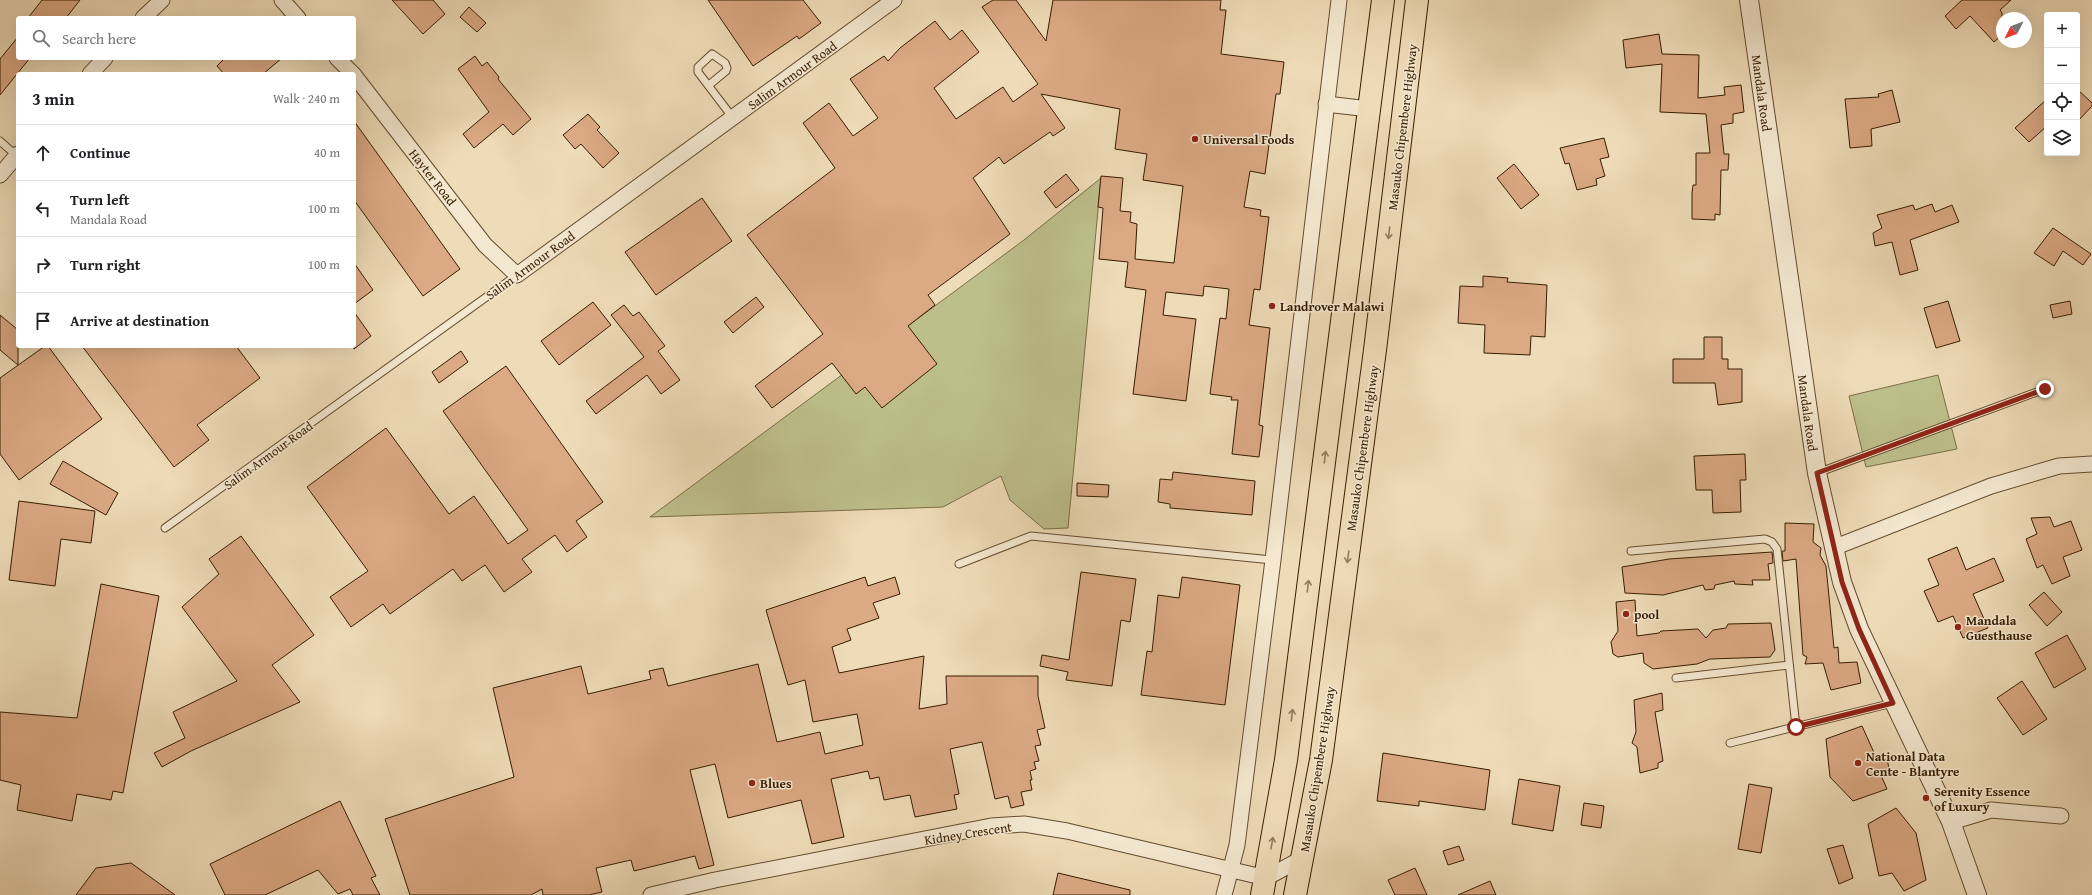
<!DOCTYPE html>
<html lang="en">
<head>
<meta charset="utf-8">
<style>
  :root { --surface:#fff; --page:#f2f2f2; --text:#202124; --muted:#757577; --line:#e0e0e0 }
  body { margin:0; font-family:"Gentium Book Plus",serif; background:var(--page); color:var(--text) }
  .controls { position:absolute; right:12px; top:12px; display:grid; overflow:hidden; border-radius:4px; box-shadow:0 4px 16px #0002 }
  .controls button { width:36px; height:36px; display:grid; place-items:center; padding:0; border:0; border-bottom:1px solid var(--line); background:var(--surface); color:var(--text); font:20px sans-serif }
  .compass { position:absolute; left:1996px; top:12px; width:36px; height:36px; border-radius:50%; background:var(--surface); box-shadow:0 4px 16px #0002; rotate:228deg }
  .stop { position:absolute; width:12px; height:12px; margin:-9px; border:3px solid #8f2418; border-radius:50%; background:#fff }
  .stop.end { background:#8f2418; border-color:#fff; box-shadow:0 1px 4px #0008 }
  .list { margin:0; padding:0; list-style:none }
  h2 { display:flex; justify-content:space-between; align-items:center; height:52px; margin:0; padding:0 16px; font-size:17px }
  h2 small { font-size:13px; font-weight:400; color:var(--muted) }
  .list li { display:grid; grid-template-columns:26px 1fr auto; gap:12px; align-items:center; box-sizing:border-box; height:56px; padding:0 16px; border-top:1px solid var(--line) }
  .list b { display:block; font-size:15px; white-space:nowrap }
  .list p { margin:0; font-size:13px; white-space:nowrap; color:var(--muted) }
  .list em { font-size:13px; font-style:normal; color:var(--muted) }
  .icon { flex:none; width:22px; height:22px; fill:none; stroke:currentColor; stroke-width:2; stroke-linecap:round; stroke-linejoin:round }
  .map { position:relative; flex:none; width:2092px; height:895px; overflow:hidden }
  .search { position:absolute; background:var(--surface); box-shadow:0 4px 16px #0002; left:16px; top:16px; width:340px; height:44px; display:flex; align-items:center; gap:10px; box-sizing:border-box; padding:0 14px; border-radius:4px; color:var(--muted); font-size:15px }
  .panel { position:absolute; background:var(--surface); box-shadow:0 4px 16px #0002; left:16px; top:72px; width:340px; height:276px; border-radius:4px }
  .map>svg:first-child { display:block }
  .green { fill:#bdbf8b; stroke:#7a6e46 }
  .building { fill:#dba984; stroke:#371d00 }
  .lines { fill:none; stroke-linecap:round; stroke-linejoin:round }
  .service-casing { stroke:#654c2e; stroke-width:9 }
  .minor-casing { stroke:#654c2e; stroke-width:17 }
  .tertiary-casing { stroke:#654c2e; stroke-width:20 }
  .trunk-casing { stroke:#371d00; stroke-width:24 }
  .service { stroke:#f4e8d0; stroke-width:7 }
  .minor { stroke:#f4e8d0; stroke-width:15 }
  .tertiary { stroke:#f4e8d0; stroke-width:18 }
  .trunk { stroke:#eedbb7; stroke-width:22 }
  .oneway { stroke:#927c5c }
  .route { stroke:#8f2418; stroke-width:5 }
  .poi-dot { fill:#8f2418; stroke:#f4e8d0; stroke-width:1.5 }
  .labels { text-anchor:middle; stroke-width:3; stroke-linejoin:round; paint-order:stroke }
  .street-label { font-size:13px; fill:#371d00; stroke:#f4e8d0 }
  .poi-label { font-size:13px; font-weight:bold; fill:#371d00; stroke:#f4e8d0; text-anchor:start }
</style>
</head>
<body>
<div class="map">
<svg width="2092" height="895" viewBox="0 0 2092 895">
  <rect width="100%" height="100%" fill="#eedbb7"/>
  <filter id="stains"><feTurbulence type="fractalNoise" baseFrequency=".005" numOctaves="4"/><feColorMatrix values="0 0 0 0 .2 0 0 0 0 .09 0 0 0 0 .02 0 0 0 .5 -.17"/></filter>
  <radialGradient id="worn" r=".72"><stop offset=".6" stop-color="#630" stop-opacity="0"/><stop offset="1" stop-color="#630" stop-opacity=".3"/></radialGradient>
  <g class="green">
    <path d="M1101,178L1068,528L1044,529L1010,500L1001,476L943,507L650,517L1024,240Z"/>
    <path d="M1938,375L1957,449L1866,467L1849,396Z"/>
  </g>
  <g class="building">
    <path d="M42,0H80L66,18H28Z"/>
    <path d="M392,0H433L445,14L423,34Z"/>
    <path d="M708,0H803L821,23L799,39L797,36L753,66Z"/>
    <path d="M993,0H1016L1046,41L1053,0H1221L1220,10H1226L1221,54L1284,62L1280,94H1276L1265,174L1250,171L1244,207L1261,210L1260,216L1269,217L1260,290L1254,289L1249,325L1270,328L1259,425L1263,426L1259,457L1232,454L1238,400H1231L1232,397L1210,394L1220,318L1226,319L1229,289L1204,286L1203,296L1166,292L1163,315L1196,319L1186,401L1133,394L1146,290L1125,287L1128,262L1099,259L1103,208L1098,207L1101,176L1123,178L1120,211L1131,212L1130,222L1137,224L1135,259L1174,263L1183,186L1143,180L1147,154L1115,149L1120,109L1041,94L1065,128L1053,136L1050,132L1004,164L999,157L973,178L1010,234L928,295L935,305L908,326L937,364L882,408L865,387L856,394L832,363L772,408L755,386L823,334L747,235L835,168L803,123L829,103L853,136L878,118L850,79L884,56L888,61L900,48L935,21L950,40L962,30L979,52L934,88L956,119L1003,87L1013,102L1038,84L982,7Z"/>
    <path d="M1962,0H2011L2000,10L2002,13V35L1994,42L1970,16L1956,29L1945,16Z"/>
    <path d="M469,7L486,23L477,32L460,17Z"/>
    <path d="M1659,34L1662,54L1699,55L1698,98L1725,95L1724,87L1741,85L1744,112L1733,114V123L1721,125L1724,154H1729L1728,170H1721L1720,215L1715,214V220L1692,219V193L1693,185H1696V153H1710L1706,114L1660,112L1662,64L1626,68L1623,40Z"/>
    <path d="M18,37V58H30L0,95V59Z"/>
    <path d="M475,56L482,66L487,62L499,77L498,79L531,119L513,135L503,124L474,148L463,134L489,112L458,69Z"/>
    <path d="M225,58H282L263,74H224L217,66Z"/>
    <path d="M2077,89L2092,103V106L2077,122Z"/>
    <path d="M1892,90L1900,122L1871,129L1872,146L1850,148L1845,99L1879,97L1878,94Z"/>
    <path d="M2047,99V126L2029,142L2015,128Z"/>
    <path d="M588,114L600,127L597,130L619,153L603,168L581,144L575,149L563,135Z"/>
    <path d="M354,121L460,269L423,296L354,200Z"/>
    <path d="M1604,138L1609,157L1600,159L1605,176L1596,179L1597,185L1577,190L1569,163L1565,164L1560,148Z"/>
    <path d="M1514,164L1539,195L1521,209L1497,178Z"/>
    <path d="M1066,174L1079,190L1056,208L1044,192Z"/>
    <path d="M702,198L732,241L656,295L625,252Z"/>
    <path d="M1932,204L1935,212L1952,205L1959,222L1910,240L1918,270L1900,275L1892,242L1875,246L1873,233L1882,228L1877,215L1913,205L1915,210Z"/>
    <path d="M2053,228L2091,254L2083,265L2063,251L2054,266L2034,253Z"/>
    <path d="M354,263L373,290L354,304Z"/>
    <path d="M1483,276L1508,278L1507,282L1547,285L1545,337L1531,336L1530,355L1484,353L1485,325L1458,323L1460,286L1483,287Z"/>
    <path d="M756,297L764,307L733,333L724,322Z"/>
    <path d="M1948,301L1960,341L1936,348L1924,308Z"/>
    <path d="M2070,301L2072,314L2053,318L2050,305Z"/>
    <path d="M593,302L611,325L559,365L541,341Z"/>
    <path d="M624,305L633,316L639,312L665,346L658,351L680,380L661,394L647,375L596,414L586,401L644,357L611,315Z"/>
    <path d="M354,312L371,336L354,349Z"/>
    <path d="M0,315L18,330V365L0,350Z"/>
    <path d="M1704,337H1722V359H1728V369H1742V402L1718,405L1715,383H1673V359H1704Z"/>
    <path d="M45,346H48L102,419L19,480L0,454V378Z"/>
    <path d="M82,346H236L260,378L197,425L209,440L174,467Z"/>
    <path d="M461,351L468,362L439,383L432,372Z"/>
    <path d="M506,366L603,502L576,521L587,537L567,552L555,535L522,559L532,572L504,592L485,565L462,581L453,569L390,614L383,604L351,627L330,597L368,571L307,487L386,428L449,514L474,496L508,544L528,530L443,411Z"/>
    <path d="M1745,454L1746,480H1740L1741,512L1713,513L1712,490H1696L1694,456Z"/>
    <path d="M63,461L118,493L106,515L50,484Z"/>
    <path d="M1173,472L1255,481L1252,515L1170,508V504L1158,502L1160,479L1172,480Z"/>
    <path d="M1077,483L1109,485L1108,497L1077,496Z"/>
    <path d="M19,501L95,511L91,543L61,539L55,586L9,580Z"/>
    <path d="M2050,517L2054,527L2071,521L2082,550L2063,557L2070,576L2052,584L2043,565L2037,568L2026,539L2037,534L2031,518Z"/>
    <path d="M1785,523L1814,524L1813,542L1821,548L1820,555L1826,566L1834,648L1838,647L1839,663L1857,662L1861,683L1831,690L1823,663L1805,664L1807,657L1803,655L1796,559L1783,561L1782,551H1785Z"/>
    <path d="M241,536L314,635L272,665L300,702L191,751L162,767L154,753L185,738L173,712L237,681L182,607L219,574L209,559Z"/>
    <path d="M1957,547L1966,570L1994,558L2004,581L1973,594L1988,628L1963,638L1953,616L1938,622L1924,591L1939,585L1928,559Z"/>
    <path d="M1772,552L1773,563L1768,564L1770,580H1752L1753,585L1735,584L1734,581L1715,585L1714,589L1705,590L1703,585L1663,595L1625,593L1622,567L1669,559Z"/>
    <path d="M1081,572L1136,579L1130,622L1121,620L1112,686L1066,680L1068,672L1040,666L1042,655L1069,660Z"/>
    <path d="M865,577L868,586L895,577L900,594L873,603L879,618L847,629L851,640L832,647L839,673L924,656L919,709L947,704L946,676H1038V696L1045,728L1037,730L1041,745L1035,746L1039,761L1034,762L1036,769L1030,771L1032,780H1030L1032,790L1021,792L1024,805L1011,808L1008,796L995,799L982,742L950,749L959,794L954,795L957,809L915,817L910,795L884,800L879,777L870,779L868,771L831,779L844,837L812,844L801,800L728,818L715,764L690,770L714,865L699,869L695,856L634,871L631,860L596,868L602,892L589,895H543L542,889L531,895H410L385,819L514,777L493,688L581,666L588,694L651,679L649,671L663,668L668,686L758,664L777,742L820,732L825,754L863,745L857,714L813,722L805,680L788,685L766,610Z"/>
    <path d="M1182,577L1240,585L1225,705L1141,695L1147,651L1152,652L1158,595L1179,598Z"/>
    <path d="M101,584L159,596L123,793L113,791L111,800L77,794L72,821L17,810L21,785L0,780V712L77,718Z"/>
    <path d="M2044,592L2062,612L2047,626L2029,605Z"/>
    <path d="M1635,600L1637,636L1659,633L1661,631L1698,629L1706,638L1713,630L1726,628L1728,624L1771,623L1775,650L1770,657L1710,659L1697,664L1653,669L1644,663L1643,653L1618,657L1613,654L1611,642L1618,631L1616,602Z"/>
    <path d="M2067,635L2086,669L2054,688L2035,653Z"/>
    <path d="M2022,681L2047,719L2023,735L1997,698Z"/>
    <path d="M1662,693L1663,710L1655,712L1663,761L1658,763V768L1640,773L1637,747L1632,743L1636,732L1634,700Z"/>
    <path d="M1862,726L1876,757L1886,755L1889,768L1880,773L1887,789L1853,801L1830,777L1826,739Z"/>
    <path d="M1383,753L1490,770L1485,810L1419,801V806L1377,801Z"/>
    <path d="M1519,779L1560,786L1553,831L1512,824Z"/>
    <path d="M1749,784L1772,788L1761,853L1738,849Z"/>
    <path d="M340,801L376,876L371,878L380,895H353L350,889L338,894L318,870L265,895H225L210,864Z"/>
    <path d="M1584,803L1604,806L1601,828L1581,825Z"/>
    <path d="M1896,808L1916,833L1926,880L1904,891L1892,873L1879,876L1868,824Z"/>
    <path d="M1843,845L1853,878L1839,884L1827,849Z"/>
    <path d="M1459,846L1464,860L1448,865L1443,851Z"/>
    <path d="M131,863L175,895H76L96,868Z"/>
    <path d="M1415,868L1427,895H1395L1388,880Z"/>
    <path d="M1058,873L1130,890V895H1053Z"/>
    <path d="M1490,881L1496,895H1458Z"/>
  </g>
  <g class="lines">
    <defs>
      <g id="service">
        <path d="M709,85L726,71L727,68L725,63L712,54L698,67V72L733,118"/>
        <path d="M0,141L17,156"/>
        <path d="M1817,473L2045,389"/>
        <path d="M165,528L517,275"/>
        <path d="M1631,551L1765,539L1772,542L1777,549L1796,727"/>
        <path d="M959,564L1031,536L1273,560"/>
        <path d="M1676,678L1789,665"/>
        <path d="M1730,743L1893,703"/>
      </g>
      <g id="minor">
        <path d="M282,0L298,18"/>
        <path d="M143,18L162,0"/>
        <path d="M337,58L353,74"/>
        <path d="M90,74L105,58"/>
        <path d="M354,75L485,245L517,275L894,0"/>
        <path d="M1326,104L1369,109"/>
        <path d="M0,175L18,154"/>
        <path d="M1833,548L1991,486L2059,466L2092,464"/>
        <path d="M1951,822L1991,810L2061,816"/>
        <path d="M651,895L715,880L991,826L1024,824L1067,831L1266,878L1303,858"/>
        <path d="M1224,895L1237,845L1273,560L1339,0"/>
      </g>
      <path id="tertiary" d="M1749,0L1817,473L1842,582L1859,629L1951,822L1977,895"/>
      <g id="trunk">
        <path d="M1262,895L1286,760L1383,0"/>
        <path d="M1295,895L1321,760L1375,350L1417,0"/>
      </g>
    </defs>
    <use href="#service" class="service-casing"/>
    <use href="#minor" class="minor-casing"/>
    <use href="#tertiary" class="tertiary-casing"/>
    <use href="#trunk" class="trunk-casing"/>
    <use href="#service" class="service"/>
    <use href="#minor" class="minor"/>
    <use href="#tertiary" class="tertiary"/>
    <use href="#trunk" class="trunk"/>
  </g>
  <defs><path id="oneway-shaft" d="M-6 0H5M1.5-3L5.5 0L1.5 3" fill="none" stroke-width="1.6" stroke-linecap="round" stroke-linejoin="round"/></defs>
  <g class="oneway">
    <use href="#oneway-shaft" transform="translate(1389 233) rotate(97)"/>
    <use href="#oneway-shaft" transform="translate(1325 457) rotate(-83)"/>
    <use href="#oneway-shaft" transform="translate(1348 557) rotate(98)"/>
    <use href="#oneway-shaft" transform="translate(1308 586) rotate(-83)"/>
    <use href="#oneway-shaft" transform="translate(1292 715) rotate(-83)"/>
    <use href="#oneway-shaft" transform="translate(1272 843) rotate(-80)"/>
  </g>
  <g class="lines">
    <path class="route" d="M1796,727L1893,703L1859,629L1842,582L1817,473L2045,389"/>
  </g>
  <g class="poi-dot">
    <circle cx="1195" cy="139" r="4"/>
    <circle cx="1272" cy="306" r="4"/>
    <circle cx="1626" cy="614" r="4"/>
    <circle cx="1958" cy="627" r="4"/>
    <circle cx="1858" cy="763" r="4"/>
    <circle cx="752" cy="783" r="4"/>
    <circle cx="1926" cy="798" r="4"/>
  </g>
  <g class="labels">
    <g class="street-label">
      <text transform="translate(792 75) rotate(-36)" y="5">Salim Armour Road</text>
      <text transform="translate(1762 93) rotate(82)" y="5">Mandala Road</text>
      <text transform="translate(1402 127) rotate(-83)" y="5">Masauko Chipembere Highway</text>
      <text transform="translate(433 177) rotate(52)" y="5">Hayter Road</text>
      <text transform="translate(530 265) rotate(-36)" y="5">Salim Armour Road</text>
      <text transform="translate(1808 413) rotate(82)" y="5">Mandala Road</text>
      <text transform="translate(1362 448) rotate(-82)" y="5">Masauko Chipembere Highway</text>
      <text transform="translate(268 455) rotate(-36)" y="5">Salim Armour Road</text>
      <text transform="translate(1317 769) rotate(-81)" y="5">Masauko Chipembere Highway</text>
      <text transform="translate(968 833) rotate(-9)" y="5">Kidney Crescent</text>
    </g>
    <g class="poi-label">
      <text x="1203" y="144">Universal Foods</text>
      <text x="1280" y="311">Landrover Malawi</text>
      <text x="1634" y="619">pool</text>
      <text x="1966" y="625">Mandala<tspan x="1966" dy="15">Guesthause</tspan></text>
      <text x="1866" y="761">National Data<tspan x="1866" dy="15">Cente - Blantyre</tspan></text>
      <text x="760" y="788">Blues</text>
      <text x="1934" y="796">Serenity Essence<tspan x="1934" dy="15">of Luxury</tspan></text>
    </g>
  </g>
  <rect width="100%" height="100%" filter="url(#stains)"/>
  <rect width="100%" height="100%" fill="url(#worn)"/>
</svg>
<div class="controls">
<button>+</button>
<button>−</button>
<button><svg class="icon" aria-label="locate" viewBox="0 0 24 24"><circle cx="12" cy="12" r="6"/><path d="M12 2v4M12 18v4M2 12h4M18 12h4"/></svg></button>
<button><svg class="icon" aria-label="layers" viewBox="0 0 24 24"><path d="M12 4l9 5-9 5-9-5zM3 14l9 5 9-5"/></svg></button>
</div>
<svg class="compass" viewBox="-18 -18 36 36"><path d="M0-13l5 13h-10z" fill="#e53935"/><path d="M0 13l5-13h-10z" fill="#757577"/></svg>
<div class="stop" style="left:1796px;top:727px"></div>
<div class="stop end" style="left:2045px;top:389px"></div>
<div class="search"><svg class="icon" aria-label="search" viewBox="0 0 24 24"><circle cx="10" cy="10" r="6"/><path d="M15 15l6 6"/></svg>Search here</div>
<section class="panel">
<h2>3 min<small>Walk · 240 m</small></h2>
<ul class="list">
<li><svg class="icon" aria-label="ahead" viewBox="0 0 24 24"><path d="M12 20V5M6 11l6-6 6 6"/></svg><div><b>Continue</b></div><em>40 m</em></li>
<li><svg class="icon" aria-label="left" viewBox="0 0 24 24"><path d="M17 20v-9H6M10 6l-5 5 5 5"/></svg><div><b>Turn left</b><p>Mandala Road</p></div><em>100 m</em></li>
<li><svg class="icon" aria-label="right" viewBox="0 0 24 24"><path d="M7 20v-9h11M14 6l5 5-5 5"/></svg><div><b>Turn right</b></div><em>100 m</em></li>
<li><svg class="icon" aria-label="arrive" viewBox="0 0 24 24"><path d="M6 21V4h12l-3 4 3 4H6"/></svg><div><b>Arrive at destination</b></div></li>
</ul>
</section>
</div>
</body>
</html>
